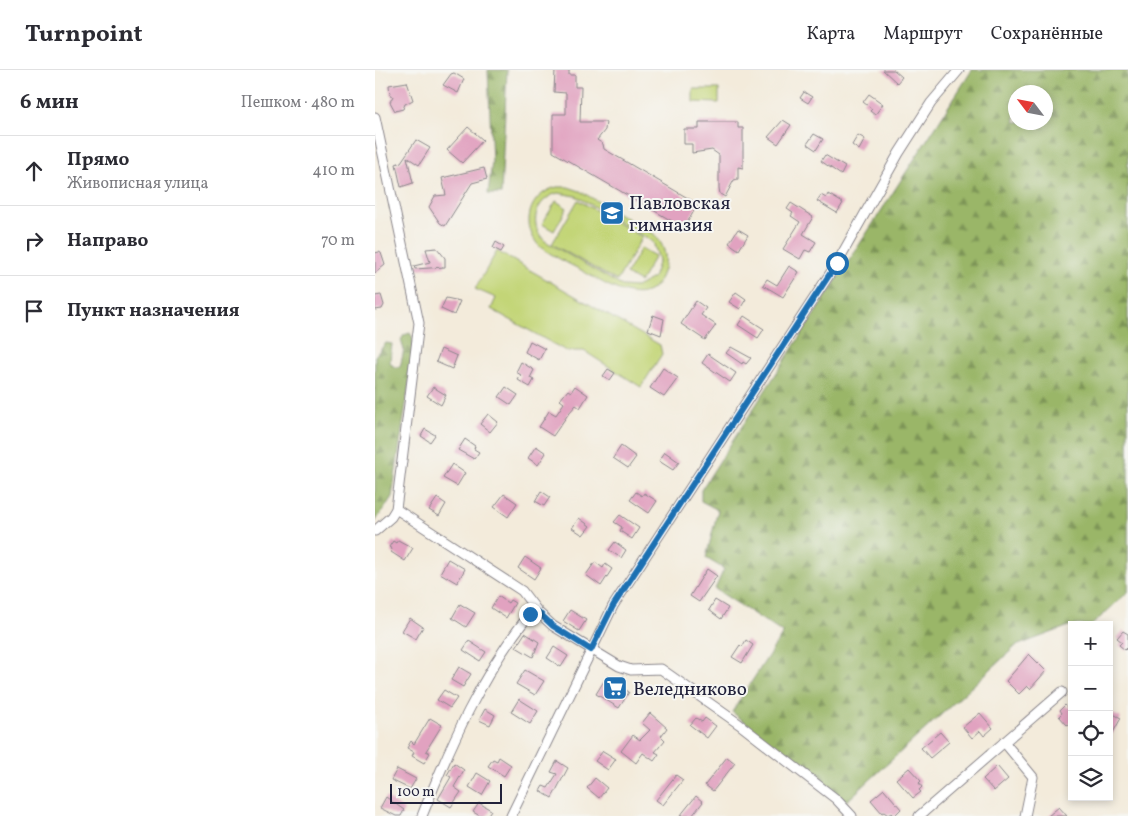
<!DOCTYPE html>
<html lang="ru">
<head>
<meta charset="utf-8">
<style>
  :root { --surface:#fff; --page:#f2f2f3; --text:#2b2b33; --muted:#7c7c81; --line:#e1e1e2 }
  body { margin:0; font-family:Vollkorn,serif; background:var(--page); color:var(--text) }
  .controls { position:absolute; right:15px; bottom:15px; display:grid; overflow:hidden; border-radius:0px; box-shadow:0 2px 8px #0003 }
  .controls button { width:45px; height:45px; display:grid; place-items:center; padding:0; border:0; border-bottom:1px solid var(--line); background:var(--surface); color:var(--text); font:25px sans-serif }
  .compass { position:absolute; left:633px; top:15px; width:45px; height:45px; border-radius:50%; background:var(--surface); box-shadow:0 2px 8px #0003; rotate:302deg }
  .scale { position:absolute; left:15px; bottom:12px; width:112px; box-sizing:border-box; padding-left:5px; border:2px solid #22223b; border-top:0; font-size:14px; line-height:18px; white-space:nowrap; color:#22223b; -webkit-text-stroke:4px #f6f6f2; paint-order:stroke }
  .stop { position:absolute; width:15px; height:15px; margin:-11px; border:4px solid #1f6fb2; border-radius:50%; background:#fff }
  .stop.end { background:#1f6fb2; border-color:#fff; box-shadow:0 1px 5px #0008 }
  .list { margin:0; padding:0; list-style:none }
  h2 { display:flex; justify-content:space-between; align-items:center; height:65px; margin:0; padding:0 20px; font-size:21px }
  h2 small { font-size:16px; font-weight:400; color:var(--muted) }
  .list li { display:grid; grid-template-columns:32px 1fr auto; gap:15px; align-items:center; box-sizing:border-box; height:70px; padding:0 20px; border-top:1px solid var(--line) }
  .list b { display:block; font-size:19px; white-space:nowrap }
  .list p { margin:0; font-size:16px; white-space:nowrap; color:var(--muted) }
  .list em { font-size:16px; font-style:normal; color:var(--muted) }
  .icon { flex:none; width:28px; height:28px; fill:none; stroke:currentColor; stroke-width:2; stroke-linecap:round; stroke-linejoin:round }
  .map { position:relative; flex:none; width:753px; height:746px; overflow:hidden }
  header { display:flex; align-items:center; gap:30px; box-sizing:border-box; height:70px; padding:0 25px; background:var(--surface); border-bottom:1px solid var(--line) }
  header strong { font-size:24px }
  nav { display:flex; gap:28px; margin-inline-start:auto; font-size:18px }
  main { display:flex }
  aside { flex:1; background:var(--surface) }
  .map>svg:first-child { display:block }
  .grass { fill:#c3d577; stroke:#727c59; fill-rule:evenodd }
  .forest { fill:url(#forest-firs); stroke:#5e6c52; fill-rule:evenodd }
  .building { fill:#e1a2c0 }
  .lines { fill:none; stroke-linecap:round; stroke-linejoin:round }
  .minor-casing { stroke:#8a868b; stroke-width:11 }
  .minor { stroke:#fff; stroke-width:9 }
  .route { stroke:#1f6fb2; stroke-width:6 }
  .labels { text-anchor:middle; stroke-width:4; stroke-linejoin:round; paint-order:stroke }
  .poi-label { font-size:19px; fill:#22223b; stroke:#f6f6f2; text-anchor:start }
</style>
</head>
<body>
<header>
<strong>Turnpoint</strong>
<nav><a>Карта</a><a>Маршрут</a><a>Сохранённые</a></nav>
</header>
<main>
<aside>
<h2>6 мин<small>Пешком · 480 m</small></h2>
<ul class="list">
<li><svg class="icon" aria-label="ahead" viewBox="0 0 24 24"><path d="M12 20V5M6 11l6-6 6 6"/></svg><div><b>Прямо</b><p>Живописная улица</p></div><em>410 m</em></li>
<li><svg class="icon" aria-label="right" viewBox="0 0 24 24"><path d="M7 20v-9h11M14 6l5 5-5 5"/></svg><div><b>Направо</b></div><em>70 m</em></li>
<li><svg class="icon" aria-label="arrive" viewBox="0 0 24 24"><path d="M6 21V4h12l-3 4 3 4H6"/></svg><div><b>Пункт назначения</b></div></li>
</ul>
</aside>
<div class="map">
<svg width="753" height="746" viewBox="0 0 753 746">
  <defs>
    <pattern id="forest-firs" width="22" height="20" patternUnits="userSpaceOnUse" patternTransform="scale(1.25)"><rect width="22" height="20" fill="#9ab668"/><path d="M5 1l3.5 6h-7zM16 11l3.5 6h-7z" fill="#7d9457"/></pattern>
  </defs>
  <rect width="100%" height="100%" fill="#f6f6f2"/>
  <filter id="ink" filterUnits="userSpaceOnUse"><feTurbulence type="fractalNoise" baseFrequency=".02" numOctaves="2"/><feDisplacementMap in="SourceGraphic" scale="10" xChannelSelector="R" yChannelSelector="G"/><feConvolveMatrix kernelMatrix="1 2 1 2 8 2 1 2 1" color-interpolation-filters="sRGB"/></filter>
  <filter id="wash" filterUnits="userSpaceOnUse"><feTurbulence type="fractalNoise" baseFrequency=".0096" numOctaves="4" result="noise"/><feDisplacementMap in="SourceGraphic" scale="20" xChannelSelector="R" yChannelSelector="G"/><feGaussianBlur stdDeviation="1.12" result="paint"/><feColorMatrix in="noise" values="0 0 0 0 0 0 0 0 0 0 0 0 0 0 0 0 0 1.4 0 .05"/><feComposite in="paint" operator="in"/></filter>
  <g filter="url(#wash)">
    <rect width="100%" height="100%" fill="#f3ebdb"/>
    <g class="grass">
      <path d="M318,19H344V33L318,32Z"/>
      <path d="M182,117H193L205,121L279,164C288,173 293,186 289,199C276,246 230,214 206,200C192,193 178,186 165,177C145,156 153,124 182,117ZM183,123L201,126L278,172L284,190L278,208L261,217L247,216L170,171C153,155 160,129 183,123Z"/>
      <path d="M203,130L267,167L242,211L177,174Z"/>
      <path d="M181,131L192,138L179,161L167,154Z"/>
      <path d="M266,178L280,186L265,212L251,204Z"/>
      <path d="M122,181L285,275L287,284L266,317L209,281H191L116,239L121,228L100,219Z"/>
    </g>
    <g class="forest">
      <path d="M113,0H132L126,124H113L117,92Z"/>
      <path d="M597,0H753V522L717,555H697L641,576L472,731L357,642L408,563L340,519L349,499L331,488L343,440L326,431V420ZM670,22V52H640V22Z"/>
      <path d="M35,263L38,268V287L17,427L0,452V286L11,273L17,274L15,292L19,297H25L29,280L26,270L29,265Z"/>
    </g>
    <g id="blocks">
      <g class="building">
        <path d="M180,0H194V5H200V17H206L205,52H231L230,60L222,70L228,74L229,79L323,134L309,158L178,82V44H191V23L179,22Z"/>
        <path d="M508,0H519L527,7L522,13Z"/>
        <path d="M79,3L89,9L83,23L68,15L76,4Z"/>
        <path d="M32,12L38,30L30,34L28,39L20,41L15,32L18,26L15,25L14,15Z"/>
        <path d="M429,22L437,27L433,33L425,28Z"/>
        <path d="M494,24L508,34L500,45L495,41L497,39L488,32Z"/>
        <path d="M408,50L416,55L403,74L393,67Z"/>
        <path d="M324,52H363V58H368V98L363,97V109L359,110L350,127L345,124L344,118V85L337,80L317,83V74H309V59H324Z"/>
        <path d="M93,57L108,70L87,93L72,80Z"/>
        <path d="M439,64L448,69L441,80L432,74Z"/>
        <path d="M483,65L490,69L484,80L477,75Z"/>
        <path d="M41,70L55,78L44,95L32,87L38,113L26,117L21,94L26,92Z"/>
        <path d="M450,85L470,97L466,105L446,91Z"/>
        <path d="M109,98L112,109L97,113L70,156L65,153L54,137L60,126L71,125L67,108Z"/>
        <path d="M453,124L468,133L462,143L442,131L446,125L451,128Z"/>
        <path d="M416,133L438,147L428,164L441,172L435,182L430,180L425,189L408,179L425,152L416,146L418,143L412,139Z"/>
        <path d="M363,159L373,165L364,180L354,173Z"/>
        <path d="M121,172L129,177L126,182L118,178Z"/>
        <path d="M62,178L70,188V197L40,199L39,196L55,192L51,179Z"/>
        <path d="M4,182L6,183L10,195L0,203V183Z"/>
        <path d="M414,196L424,202L408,227L388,215L392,209L402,215Z"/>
        <path d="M361,222L371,229L365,239L354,232Z"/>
        <path d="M6,225L9,235L7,239L0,240V226Z"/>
        <path d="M71,228L85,231L79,245L66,239Z"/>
        <path d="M321,231L331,238L326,245L341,255L330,270L306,254Z"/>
        <path d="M278,245L289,249L286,265L273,260Z"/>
        <path d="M369,246L389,259L383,268L363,255Z"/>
        <path d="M155,271L170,279L164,290L150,282Z"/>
        <path d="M356,277L376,288L371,294L368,292L367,294L351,283Z"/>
        <path d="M66,279L82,286L77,299L61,292Z"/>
        <path d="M333,284L361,303L355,312L327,293Z"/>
        <path d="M146,292L159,300L155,308L159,310L155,317L143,310L146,305L141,302Z"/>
        <path d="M288,298L303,308L289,327L275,318Z"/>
        <path d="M233,299L240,303L235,310L228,306Z"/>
        <path d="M200,316L213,325L205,338L201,335L194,343L178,366L164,357L174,341L181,345L189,333L185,330L193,320L196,322Z"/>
        <path d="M58,317L71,325L66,335L52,326Z"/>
        <path d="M131,317L143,325L136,335L124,327Z"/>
        <path d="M113,344L123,352L115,362L105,354Z"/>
        <path d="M50,359L60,365L55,372L46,366Z"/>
        <path d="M90,369L100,376L99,379L104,382L99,389L83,380Z"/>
        <path d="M161,376L171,383L163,395L153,388Z"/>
        <path d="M246,376L261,387L253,398L238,388Z"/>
        <path d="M290,382L304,392L298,400L284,391Z"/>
        <path d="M77,394L90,403L82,416L68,408Z"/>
        <path d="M166,421L175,427L169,436L160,431Z"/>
        <path d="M261,422L267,426L269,423L282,431L274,443L255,430Z"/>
        <path d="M129,424L142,433L133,447L119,437Z"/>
        <path d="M62,428L71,434L64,446L54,440Z"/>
        <path d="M245,445L264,458L257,469L245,461L247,457L239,452Z"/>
        <path d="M204,448L215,456L208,465L197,458Z"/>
        <path d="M23,470L38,478L30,491L16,482L17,479L14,477L18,471L21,473Z"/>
        <path d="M240,472L251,480L246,488L234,480Z"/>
        <path d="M150,487L166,498L159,509L143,498Z"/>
        <path d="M73,489L90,499L82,513L65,503Z"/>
        <path d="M220,492L228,498L230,494L237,499L226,516L211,505Z"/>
        <path d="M332,499L342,506L324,532L315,526Z"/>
        <path d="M123,526L133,533L135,530L140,533L131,548L116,538Z"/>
        <path d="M340,530L353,538L346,549L334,540Z"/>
        <path d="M85,534L100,543L91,557L77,548Z"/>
        <path d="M195,540L211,550L204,561L188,551Z"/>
        <path d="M35,548L48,557L41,569L27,561Z"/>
        <path d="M748,561L753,564V577L750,580L744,575L747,572L742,568Z"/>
        <path d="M150,563L164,572L158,587L141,577Z"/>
        <path d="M371,570L378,575L367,593L357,587L365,575L367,577Z"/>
        <path d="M94,571L111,582L105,591L88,580Z"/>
        <path d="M179,577L193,586L186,597L172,588Z"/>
        <path d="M654,584L671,601L655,619L652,616L644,624L631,611Z"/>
        <path d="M84,597L96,604L88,617L76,610Z"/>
        <path d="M150,600L169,611L160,625L141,614Z"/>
        <path d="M229,611L235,614L237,611L254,622L244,638L221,624Z"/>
        <path d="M69,620L82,628L75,638L62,630Z"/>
        <path d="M144,629L163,641L155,654L136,642Z"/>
        <path d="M690,635L693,638L697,635V651L692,655L684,646L687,643L685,640Z"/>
        <path d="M110,639L120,645L115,655L104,650Z"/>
        <path d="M734,642L746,648L734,670Z"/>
        <path d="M275,643L292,658L286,666L290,670L280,682L284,684L279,691L268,683L261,693L246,681L258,665L265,670L275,660L267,653Z"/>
        <path d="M605,643L618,658L609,666L605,661L597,668L588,657Z"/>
        <path d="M55,648L67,655L51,681L55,683L49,693L37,686L39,682L32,678L36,671L39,674Z"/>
        <path d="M321,648L327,652L330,648L341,656L332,668L315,655Z"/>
        <path d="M565,662L574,672L555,688L546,678Z"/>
        <path d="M228,681L241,689L233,700L220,691Z"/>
        <path d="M124,687L136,695L129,706L113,696L118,689L122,691Z"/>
        <path d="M352,687L360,693L338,721L330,715Z"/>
        <path d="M182,691L193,698L177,728L165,721L168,716L173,718L182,704L176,702Z"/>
        <path d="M79,693L89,700L79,717L86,722L76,737L63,729L76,707L72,705Z"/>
        <path d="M622,696L633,709L619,721L608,709Z"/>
        <path d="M534,698L546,711L544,713L547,717L544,720L546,722L538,728L521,709Z"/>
        <path d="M22,699L41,709L35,719L16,710Z"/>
        <path d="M102,703L115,711L107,725L94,717Z"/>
        <path d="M301,705L308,710L288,735L281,730Z"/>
        <path d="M220,708L232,718L224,728L212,718Z"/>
        <path d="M509,719L526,739L519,746L516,743L513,745L509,742L507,743L496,730Z"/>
        <path d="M321,726L328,732L317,746H305Z"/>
        <path d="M11,727L29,740L26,746H21L5,738Z"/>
        <path d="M104,733L116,740L112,746H105L98,742Z"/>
        <path d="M684,737L692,746H673Z"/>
      </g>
    </g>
  </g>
  <g filter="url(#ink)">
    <use href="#blocks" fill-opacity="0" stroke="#8a868b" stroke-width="1"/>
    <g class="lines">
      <defs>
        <g id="minor">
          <path d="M0,47L44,253L21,439L16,447L0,461"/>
          <path d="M21,439L147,521L163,542L178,556L244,596L256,600L286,599L364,654L461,729L477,746"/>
          <path d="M629,672L658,707L650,746"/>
          <path d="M47,746C74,678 108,601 155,544L163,542"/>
          <path d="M136,746L238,536L462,193L524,83L556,33L584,0"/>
          <path d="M544,746L687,622"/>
        </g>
      </defs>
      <use href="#minor" class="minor-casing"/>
      <use href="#minor" class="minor"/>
    </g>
  </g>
  <g class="lines" filter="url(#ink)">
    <path class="route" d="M155,544L163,542L178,556L216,580L238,536L462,193"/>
  </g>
  <defs>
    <symbol id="school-square" viewBox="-11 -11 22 22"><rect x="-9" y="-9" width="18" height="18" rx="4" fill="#1f6fb2" stroke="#f6f6f2"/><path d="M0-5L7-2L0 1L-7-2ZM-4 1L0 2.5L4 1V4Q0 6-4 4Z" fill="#fff"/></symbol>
    <symbol id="supermarket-square" viewBox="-11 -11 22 22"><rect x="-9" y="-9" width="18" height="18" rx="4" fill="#1f6fb2" stroke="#f6f6f2"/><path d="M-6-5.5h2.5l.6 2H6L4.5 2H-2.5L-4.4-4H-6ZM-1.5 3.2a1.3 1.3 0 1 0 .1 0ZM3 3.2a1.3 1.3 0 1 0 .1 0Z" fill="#fff"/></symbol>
  </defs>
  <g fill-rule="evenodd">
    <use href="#school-square" x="223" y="129" width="28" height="28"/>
    <use href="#supermarket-square" x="226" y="604" width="28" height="28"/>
  </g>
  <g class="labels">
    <g class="poi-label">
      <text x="254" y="139">Павловская<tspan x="254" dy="22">гимназия</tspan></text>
      <text x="258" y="625">Веледниково</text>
    </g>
  </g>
</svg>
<div class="controls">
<button>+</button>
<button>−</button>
<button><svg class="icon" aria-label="locate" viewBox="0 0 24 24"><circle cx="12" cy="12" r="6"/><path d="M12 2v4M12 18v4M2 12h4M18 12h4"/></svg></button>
<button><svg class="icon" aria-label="layers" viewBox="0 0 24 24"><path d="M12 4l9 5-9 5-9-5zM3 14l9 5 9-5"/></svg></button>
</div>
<svg class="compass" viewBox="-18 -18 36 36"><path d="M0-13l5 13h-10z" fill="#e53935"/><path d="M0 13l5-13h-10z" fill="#7c7c81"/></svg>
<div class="scale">100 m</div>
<div class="stop" style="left:462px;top:193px"></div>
<div class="stop end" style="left:155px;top:544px"></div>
</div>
</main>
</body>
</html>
